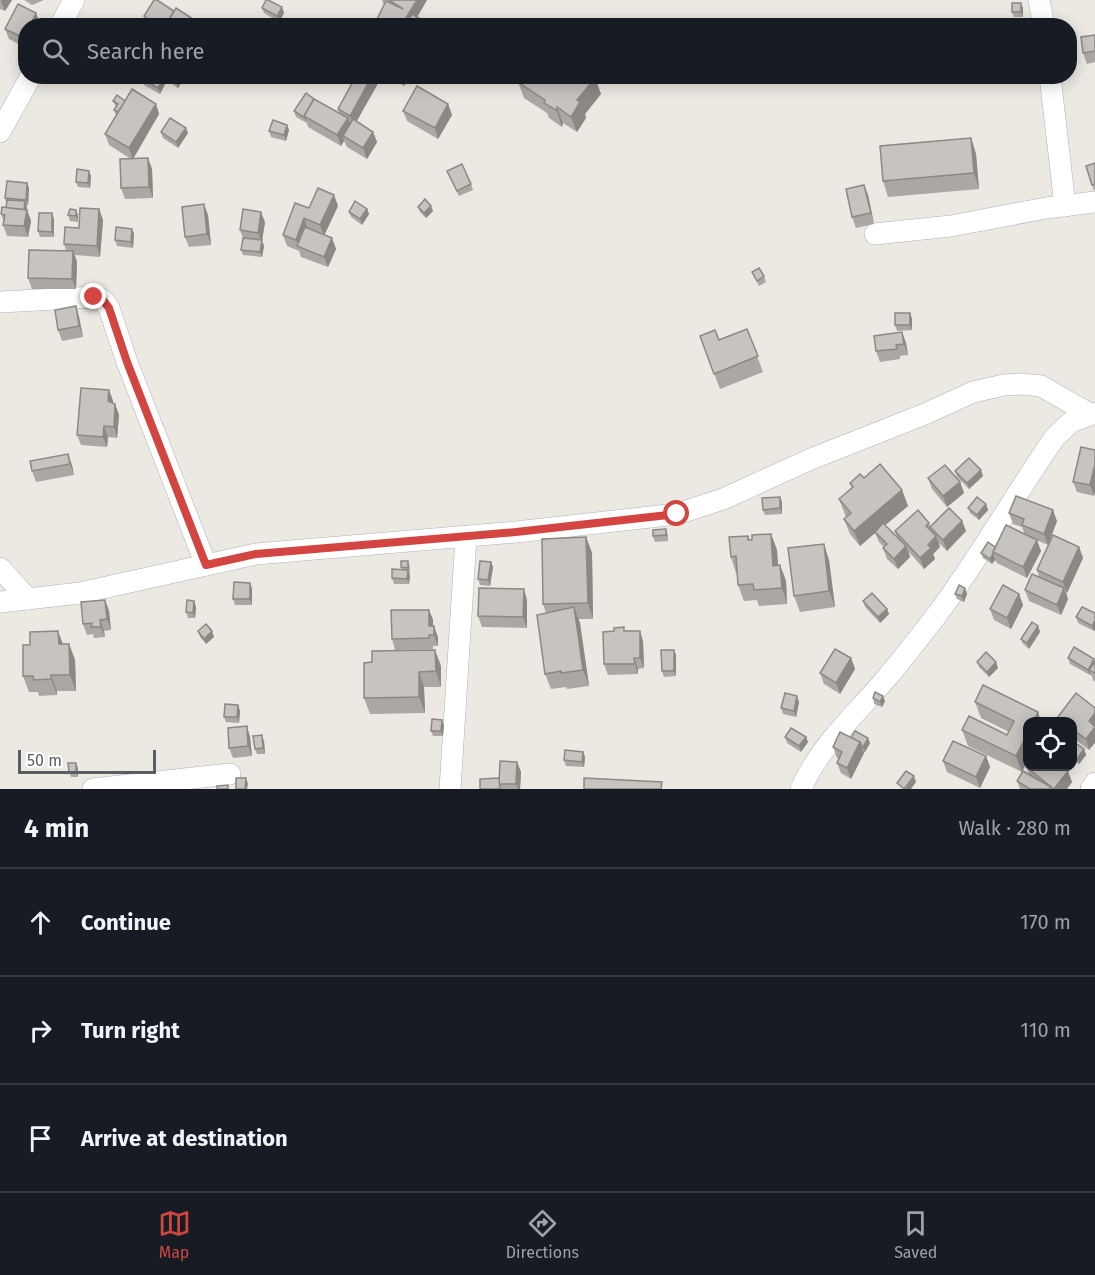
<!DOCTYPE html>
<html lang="en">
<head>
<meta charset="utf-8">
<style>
  :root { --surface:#171b24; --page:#242831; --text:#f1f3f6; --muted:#9ea1a6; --line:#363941; --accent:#d24541 }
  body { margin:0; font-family:"Fira Sans",sans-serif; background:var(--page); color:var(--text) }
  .controls { position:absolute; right:18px; bottom:18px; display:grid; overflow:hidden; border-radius:12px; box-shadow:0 3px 15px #0003 }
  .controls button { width:54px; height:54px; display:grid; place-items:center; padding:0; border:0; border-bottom:2px solid var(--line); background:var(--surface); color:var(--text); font:30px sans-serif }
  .scale { position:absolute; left:18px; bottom:15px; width:138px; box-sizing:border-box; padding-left:6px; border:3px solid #5a5e61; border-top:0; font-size:16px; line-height:21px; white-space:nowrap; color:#5a5e61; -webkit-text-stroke:4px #fff; paint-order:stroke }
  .stop { position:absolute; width:18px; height:18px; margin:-14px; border:4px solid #d24541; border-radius:50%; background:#fff }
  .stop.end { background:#d24541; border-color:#fff; box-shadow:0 2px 6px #0008 }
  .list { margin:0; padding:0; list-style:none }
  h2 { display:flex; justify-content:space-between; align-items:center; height:78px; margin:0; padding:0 24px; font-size:26px }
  h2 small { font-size:20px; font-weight:400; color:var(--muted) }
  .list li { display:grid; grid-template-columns:39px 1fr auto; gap:18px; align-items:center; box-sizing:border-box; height:108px; padding:0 24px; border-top:2px solid var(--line) }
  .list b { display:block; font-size:22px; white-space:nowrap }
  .list em { font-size:20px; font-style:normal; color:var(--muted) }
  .icon { flex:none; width:33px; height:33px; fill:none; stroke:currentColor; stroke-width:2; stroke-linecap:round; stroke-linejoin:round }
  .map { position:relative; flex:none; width:1095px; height:789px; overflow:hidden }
  .search { position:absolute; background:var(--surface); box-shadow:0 3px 15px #0003; left:18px; right:18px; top:18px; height:66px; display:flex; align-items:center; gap:15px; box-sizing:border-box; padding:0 21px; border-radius:24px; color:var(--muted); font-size:22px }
  .sheet { height:402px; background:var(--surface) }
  nav { display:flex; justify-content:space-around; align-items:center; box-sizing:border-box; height:84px; border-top:2px solid var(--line); background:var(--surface); font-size:16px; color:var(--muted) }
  nav a { display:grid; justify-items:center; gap:3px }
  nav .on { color:var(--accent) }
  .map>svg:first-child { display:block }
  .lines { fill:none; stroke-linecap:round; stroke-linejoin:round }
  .minor-casing { stroke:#afb2b6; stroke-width:22 }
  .minor { stroke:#fff; stroke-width:21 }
  .wall { fill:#aba8a4 }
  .shaded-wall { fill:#8b8886 }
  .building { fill:#c7c3bf; stroke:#8b8886; stroke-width:1.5 }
  .route { stroke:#d24541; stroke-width:8 }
</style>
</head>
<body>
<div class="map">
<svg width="1095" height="789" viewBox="0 0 1095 789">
  <rect width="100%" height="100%" fill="#ebe9e2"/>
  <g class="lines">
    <defs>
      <g id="minor">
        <path d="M1039,0L1044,26"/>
        <path d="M60,26L74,0"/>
        <path d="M1050,76L1065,206"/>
        <path d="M0,132L31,76"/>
        <path d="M875,234L951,226L1046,208L1095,202"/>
        <path d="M0,302L94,297L103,300L109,308L127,362L206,565"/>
        <path d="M0,568L28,599"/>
        <path d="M0,602L80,593L256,554L516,532L677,514L723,499L811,459L925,414L973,392L1004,385L1021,384L1041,386L1090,414"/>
        <path d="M93,789L230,774"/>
        <path d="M450,789L466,537"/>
        <path d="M801,789C819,747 855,715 884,681C902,660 919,638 936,616C979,559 1014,496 1055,437L1071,422L1095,413"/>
        <path d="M1091,789L1095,783"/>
      </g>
    </defs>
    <use href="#minor" class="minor-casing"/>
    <use href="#minor" class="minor"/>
  </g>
  <g class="wall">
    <path d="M0,0H12L5,11L0,9Z"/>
    <path d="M24,0H43L42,1L32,5Z"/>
    <path d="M382,0H427L417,17L384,5Z"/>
    <path d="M18,4L36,13L40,24V26H26V48L9,39L5,29Z"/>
    <path d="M282,7L284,13L279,22L264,13L262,8Z"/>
    <path d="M1023,8V17H1014L1012,12Z"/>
    <path d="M174,11L203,26H147L144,16Z"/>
    <path d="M1095,35V62L1087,64L1083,53Z"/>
    <path d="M144,76H185L178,88L165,79L166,82L160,94L144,85L142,79Z"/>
    <path d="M388,76H410L404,86Z"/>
    <path d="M521,76H593L595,78L601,94L585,114L586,118L577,132L563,123L562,127L549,118L547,113L524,98L518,82L521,78Z"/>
    <path d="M381,78L356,122L373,132L377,142L367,159L347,147L344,141L341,146L308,127L307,123L296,117L294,111L314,99L339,113L338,109Z"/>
    <path d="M113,101H125L156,104L159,114L133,159L148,158L152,169L153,198L125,199L121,188L131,159L109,145L105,134L116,115L114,110L116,107Z"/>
    <path d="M448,104L452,115L438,139L407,121L403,111Z"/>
    <path d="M287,125L289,130L286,141L271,137L269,131Z"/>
    <path d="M161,132L188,133L178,148L163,138Z"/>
    <path d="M971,138L976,154L979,189L888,197L883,181Z"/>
    <path d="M1095,163V190L1094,191L1086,166Z"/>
    <path d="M447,171L471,184L473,190L459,196Z"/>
    <path d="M91,176L90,188L78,187L76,182Z"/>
    <path d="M27,183L29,188L28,205H26L27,210L31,221L28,237L7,236L3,225L4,222L1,214L6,208V202L5,198Z"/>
    <path d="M864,185L868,195L874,224L856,228L852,217Z"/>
    <path d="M334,195L338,206L324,235L332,238L336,249L328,267L301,257L299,251L287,246L283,235L309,208Z"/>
    <path d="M418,207L433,211L426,218L420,212Z"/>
    <path d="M99,209L103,220L100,257L75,255L77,262L76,289H32L28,278L66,251L64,244L79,228Z"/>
    <path d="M367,209L369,214L362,225L351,217L349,212Z"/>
    <path d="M76,210L78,215V222L70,221L68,215Z"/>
    <path d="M52,213L54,219V237H40L38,231Z"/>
    <path d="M208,215L211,245L189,247L185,237Z"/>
    <path d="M265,222L262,241L264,246L262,257L243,255L241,250L243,238L240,230Z"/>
    <path d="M132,229L134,234L133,248L117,246L115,240Z"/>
    <path d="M752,272L764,276L766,282L759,286Z"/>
    <path d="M76,306L79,317L83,337L62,341L58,330Z"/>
    <path d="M910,313L912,319V330L897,331L895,325Z"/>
    <path d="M747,329L763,372L720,389L700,336L719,340Z"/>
    <path d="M902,332L906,343L908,355L900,356V359L880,362L876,351Z"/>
    <path d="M109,390L113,401V403L115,404L119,415L117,438L108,437L107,447L81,445L77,435Z"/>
    <path d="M1081,447L1094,496L1077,492L1073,482Z"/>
    <path d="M30,461L72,465L74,475L36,482L32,471Z"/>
    <path d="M955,471L983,476L969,489L957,477Z"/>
    <path d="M864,478L902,490L908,506L885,525L897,538L895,531L929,523L930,526L962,521L966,531L947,551L939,543L940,547L933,554L935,559L924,569L909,552L910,557L898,569L887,559L883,548L884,547L879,542L875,533L860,546L850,534L844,519L846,517L839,499L852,488L850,483Z"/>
    <path d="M928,478L960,482L964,493L947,507L932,489Z"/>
    <path d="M780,497L782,502V514L765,515L763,510Z"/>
    <path d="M986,504L988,510L979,520L970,513L968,508Z"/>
    <path d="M1009,513L1057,521L1048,545L1036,540L1041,551L1027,578L997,563L995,560L992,564L983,558L981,553L1025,535L1022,527L1013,524Z"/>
    <path d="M666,529L668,535V541L655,542L653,536Z"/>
    <path d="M771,534L777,550L778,565H780L786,581L787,604L759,606L757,600L744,601L738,585L737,573H736L731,557L748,536L750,540Z"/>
    <path d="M586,537L592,553L593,619H578L580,623L589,686L567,689L566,687L551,689L545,674L546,613L543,604Z"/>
    <path d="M1079,547L1083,558L1067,593L1066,592L1068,599L1061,615L1029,601L1025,590L1039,577L1037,570Z"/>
    <path d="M829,560L835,607L800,612L794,596Z"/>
    <path d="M408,561L410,567L409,584H394L392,578L402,570L401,567Z"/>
    <path d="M491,562L493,567L490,586L480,585L478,579Z"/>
    <path d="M252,588V605H235L233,599Z"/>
    <path d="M965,588L967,594L964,602L957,599L955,594Z"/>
    <path d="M1019,594L1023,605L1011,629L994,620L990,609Z"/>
    <path d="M105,600L109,611L111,630L104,631L105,637L94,638L93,634L87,635L83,624Z"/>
    <path d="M527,600V628L482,627L478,616Z"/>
    <path d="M194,601L196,607L195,618H188L186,612Z"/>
    <path d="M863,601L887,609L889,614L880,623L865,607Z"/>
    <path d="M429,610L433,620V626L438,637V646H433V649L395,650L392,639Z"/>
    <path d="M1095,613L1094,631L1078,623L1076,617Z"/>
    <path d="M1038,626L1040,632L1029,649L1023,644L1021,639Z"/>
    <path d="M198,631L214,637L206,644L200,637Z"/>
    <path d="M614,631H625L643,641L644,668L638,669V674L608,675L604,664Z"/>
    <path d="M63,644H69L75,660L76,691H57V695L39,696L38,692H29L23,676Z"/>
    <path d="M676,655V676L664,677L662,671Z"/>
    <path d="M851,658L855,669L840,694L824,684L820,673Z"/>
    <path d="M1068,658L1095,660V682L1093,680L1091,674L1090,675L1070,664Z"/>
    <path d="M977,662L998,668L989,677L979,667Z"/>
    <path d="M364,663L441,666V687H424L425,713L370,714L364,698Z"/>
    <path d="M873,698L885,701L882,707L874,704Z"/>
    <path d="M799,702L796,717L783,714L781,708Z"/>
    <path d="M975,702L1038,712L1041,722H1028L1022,772L968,746L962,730L1007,735L1009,732L981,718Z"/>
    <path d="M238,705L240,711L239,723L226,722L224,717Z"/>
    <path d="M1095,708L1089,750L1072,737V722H1058L1057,718Z"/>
    <path d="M444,725L443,736H433L431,731Z"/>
    <path d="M250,737L252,756L233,758L229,748Z"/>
    <path d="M785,737H806L808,742L801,752L787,743Z"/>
    <path d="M851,738L870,743L865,752H864V753L851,779L841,773L837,763L839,759L837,758L833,747Z"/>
    <path d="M264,741L265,754H257L255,749Z"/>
    <path d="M1072,744L1084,749L1086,755L1079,764L1072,759Z"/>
    <path d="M583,752L585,757L584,767L566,766L564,760Z"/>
    <path d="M986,756L990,767L980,788L947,772L943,761Z"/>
    <path d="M517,762L521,772L520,789H480L499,778Z"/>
    <path d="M1026,767L1072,782L1067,789H1020L1017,781L1029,774Z"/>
    <path d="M78,768V777H71L69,772Z"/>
  </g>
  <g class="shaded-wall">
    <path d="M1,0H12L5,11L1,1Z"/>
    <path d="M417,0H427L412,26H401Z"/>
    <path d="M1021,3L1023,8V17L1021,12Z"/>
    <path d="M282,7L284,13L279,22L277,16Z"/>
    <path d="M36,13L40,24V26H30Z"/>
    <path d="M174,76H185L178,88Z"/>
    <path d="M372,76H380L381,78L354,126L350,116Z"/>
    <path d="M401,76H410L404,86Z"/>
    <path d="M164,77L166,82L160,94L158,88Z"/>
    <path d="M595,78L601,94L585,114L586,118L577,132L571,117L577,100Z"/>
    <path d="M156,104L159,114L133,159L129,148Z"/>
    <path d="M448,104L452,115L438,139L435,128Z"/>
    <path d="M557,107L563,123L562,127L557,111Z"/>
    <path d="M348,118L352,128L343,136L344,141L341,146L337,135Z"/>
    <path d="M287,125L289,130L286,141L284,135Z"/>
    <path d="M186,128L188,133L178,148L176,142Z"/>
    <path d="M373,132L377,142L367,159L363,148Z"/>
    <path d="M971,138L976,154L979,189L974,173Z"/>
    <path d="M148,158L152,169L153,198L149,187Z"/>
    <path d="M89,171L91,176L90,188L88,183Z"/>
    <path d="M27,183L29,188L28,205L26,200Z"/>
    <path d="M864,185L868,195L874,224L871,213Z"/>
    <path d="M334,195L338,206L324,236L320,225Z"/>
    <path d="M25,201L27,207L26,216L27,210L31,221L28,237L24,226Z"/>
    <path d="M204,204L208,215L211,245L207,234Z"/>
    <path d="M431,206L433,211L426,218L424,213Z"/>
    <path d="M99,209L103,220L100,257L97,246Z"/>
    <path d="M367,209L369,214L362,225L360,219Z"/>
    <path d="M76,210L78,215V222L76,216Z"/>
    <path d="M261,212L265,222L262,241L264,246L262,257L260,252L262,243L258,233Z"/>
    <path d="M52,213L54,219V237L52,232Z"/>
    <path d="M304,218L308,229L299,247L296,240Z"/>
    <path d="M132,229L134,234L133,248L131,242Z"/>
    <path d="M332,238L336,249L328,267L324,257Z"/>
    <path d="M73,251L77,262L76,289L72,279Z"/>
    <path d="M76,306L79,317L83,337L79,326Z"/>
    <path d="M910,313L912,319V330L910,325Z"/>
    <path d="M902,332L906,343L908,355L904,344Z"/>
    <path d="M109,390L113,401L112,412L108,401Z"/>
    <path d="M115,404L119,415L117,438L114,427Z"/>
    <path d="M104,426L108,437L107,447L103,437Z"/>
    <path d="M68,454L72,465L74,475L70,464Z"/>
    <path d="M1095,464V493L1094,496L1090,485Z"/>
    <path d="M981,470L983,476L969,489L967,483Z"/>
    <path d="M960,482L964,493L947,507L943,496Z"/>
    <path d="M902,490L908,506L876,533L875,532V533L860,546L854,531Z"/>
    <path d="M780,497L782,502V514L780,508Z"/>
    <path d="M986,504L988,510L979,520L977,515Z"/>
    <path d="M1053,510L1057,521L1048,545L1044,534Z"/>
    <path d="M962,521L966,531L947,551L943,540Z"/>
    <path d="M771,534L777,550L779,581L773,566Z"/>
    <path d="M936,536L940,547L933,554L935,559L924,569L920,558L928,545Z"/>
    <path d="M586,537L592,553L593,619L588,603Z"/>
    <path d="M1037,540L1041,551L1027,578L1023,567Z"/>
    <path d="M824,544L829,560L835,607L829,591Z"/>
    <path d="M906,546L910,557L898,569L894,559Z"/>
    <path d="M1079,547L1083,558L1067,593L1063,582Z"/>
    <path d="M993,554L995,560L992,564L990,559Z"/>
    <path d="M491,562L493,567L490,586L488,580Z"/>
    <path d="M780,565L786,581L787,604L782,588Z"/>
    <path d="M408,570L410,576L409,584L407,579Z"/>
    <path d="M250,583L252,588V605L250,599Z"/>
    <path d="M965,588L967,594L964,602L962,596Z"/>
    <path d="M1064,588L1068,599L1061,615L1057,605Z"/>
    <path d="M524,589L527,600V628L523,617Z"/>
    <path d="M1019,594L1023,605L1011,629L1007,618Z"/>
    <path d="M105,600L109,611L111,630L107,619Z"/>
    <path d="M194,601L196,607L195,618L193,613Z"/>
    <path d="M574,607L580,623L589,686L583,670Z"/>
    <path d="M887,609L889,614L880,623L878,617Z"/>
    <path d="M429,610L433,620V635L429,626Z"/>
    <path d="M100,620L104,631L105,637L101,627Z"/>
    <path d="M1095,621V630L1094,631L1092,626Z"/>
    <path d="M434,626L438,637V646L434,635Z"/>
    <path d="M1038,626L1040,632L1029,649L1027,643Z"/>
    <path d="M58,631L64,647L59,644Z"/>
    <path d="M212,631L214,637L206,644L204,639Z"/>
    <path d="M640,631L643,641L644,668L640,658Z"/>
    <path d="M69,644L75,660L76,691L70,675Z"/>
    <path d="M435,650L441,666V687L436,671Z"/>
    <path d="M674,650L676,655V676L674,671Z"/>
    <path d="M634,658L638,669V674L635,664Z"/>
    <path d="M851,658L855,669L840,694L836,683Z"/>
    <path d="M1094,659L1095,667L1089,670L1091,674L1090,675L1088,670Z"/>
    <path d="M996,662L998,668L989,677L987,672Z"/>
    <path d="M419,672L424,687L425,713L419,697Z"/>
    <path d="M51,675L57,691V695L51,679Z"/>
    <path d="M797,696L799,702L796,717L794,711Z"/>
    <path d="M883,696L885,701L882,707L880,702Z"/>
    <path d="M238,705L240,711L239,723L237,717Z"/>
    <path d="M1038,712L1041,722H1033Z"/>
    <path d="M1095,713V743L1089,750L1086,739L1089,721Z"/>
    <path d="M442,720L444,725L443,736L441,731Z"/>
    <path d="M247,726L250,737L252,756L248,746Z"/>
    <path d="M1028,733V760L1022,772L1016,756Z"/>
    <path d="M262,735L264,741L265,754L263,748Z"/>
    <path d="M806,737L808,742L801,752L799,746Z"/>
    <path d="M868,738L870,743L865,752L863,747Z"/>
    <path d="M860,742L864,753L851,779L847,768Z"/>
    <path d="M1084,749L1086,755L1079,764L1077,759Z"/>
    <path d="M583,752L585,757L584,767L582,762Z"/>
    <path d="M986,756L990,767L980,788L976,777Z"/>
    <path d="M517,762L521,772L520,789H518L516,784Z"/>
    <path d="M76,763L78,768V777L76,772Z"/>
    <path d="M1068,771L1072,782L1067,789H1054Z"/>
    <path d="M914,776L916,782L911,789H905Z"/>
    <path d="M246,778L248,784L247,789H245Z"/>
  </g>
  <g class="building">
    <path d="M154,0H157L174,11L165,26H159L144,16Z"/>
    <path d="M266,0H268L282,7L277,16L262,8Z"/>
    <path d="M389,0H417L401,26L374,25L386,1L403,9Z"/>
    <rect x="1012" y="3" width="9" height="9"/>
    <path d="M18,4L36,13L30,26H26V35L24,38L5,29Z"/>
    <path d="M176,8L202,25V26H165Z"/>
    <path d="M412,14L432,26H405Z"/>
    <path d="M1095,35V51L1083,53L1081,37Z"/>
    <path d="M144,76H163L164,77L158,88L142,79Z"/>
    <path d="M356,76H372L350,116L338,109Z"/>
    <path d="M522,76H593L595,78L577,100L580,102L571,117L557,107V111L544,103L545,100L518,82Z"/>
    <path d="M417,86L448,104L435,128L403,111Z"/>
    <path d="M132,89L156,104L129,148L105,134Z"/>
    <path d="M306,93L314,99L304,116L305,118L294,111Z"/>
    <path d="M117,95L125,101L118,112L114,110L118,104L113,101Z"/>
    <path d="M314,99L348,118L337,135L304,116Z"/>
    <path d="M170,118L186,128L176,142L161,132Z"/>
    <path d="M353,119L373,132L363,148L343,136Z"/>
    <path d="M273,120L287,125L284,135L269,131Z"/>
    <path d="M971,138L974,173L883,181L880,146Z"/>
    <path d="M148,158L149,187L121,188L120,159Z"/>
    <path d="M1095,163V184L1092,185L1086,166Z"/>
    <path d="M462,164L471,184L457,191L447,171Z"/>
    <path d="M77,169L89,171L88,183L76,182Z"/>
    <path d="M7,181L27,183L26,200L5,198Z"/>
    <path d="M864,185L871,213L852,217L846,189Z"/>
    <path d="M318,188L334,195L320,225L304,218L296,240L283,235L295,203L309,208Z"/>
    <path d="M425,199L431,206L424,213L418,207Z"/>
    <path d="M7,200L25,201L24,210L6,208Z"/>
    <path d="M355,201L367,209L360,219L349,212Z"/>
    <path d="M204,204L207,234L185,237L182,207Z"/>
    <path d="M2,207L27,210L24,226L3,225L5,215L1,214Z"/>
    <path d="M80,208L99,209L97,246L64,244L65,227L79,228Z"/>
    <path d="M70,209L76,210V216L68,215Z"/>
    <path d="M243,209L261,212L258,233L240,230Z"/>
    <path d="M39,213H52V232L38,231Z"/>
    <path d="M116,227L132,229L131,242L115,240Z"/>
    <path d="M305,227L332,238L324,257L297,246Z"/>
    <path d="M243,238L262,240L260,252L241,250Z"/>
    <path d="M29,250L73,251L72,279L28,278Z"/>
    <path d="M759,268L764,276L757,281L752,272Z"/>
    <path d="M76,306L79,326L58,330L55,310Z"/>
    <rect x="895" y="313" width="15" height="12"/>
    <path d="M747,329L758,356L714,374L700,336L715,330L719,340Z"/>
    <path d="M902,332L904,344L896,345L897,349L876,351L874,336Z"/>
    <path d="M81,388L109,390L108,401L115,404L114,427L104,426L103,437L77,435Z"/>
    <path d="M1081,447L1095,450V464L1090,485L1073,482Z"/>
    <path d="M68,454L70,464L32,471L30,461Z"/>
    <path d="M969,458L981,470L967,483L955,471Z"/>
    <path d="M880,464L902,490L854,531L844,519L851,513L839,499L853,487L850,483L860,474L864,478Z"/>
    <path d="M945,465L960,482L943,496L928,478Z"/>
    <path d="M1016,496L1053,510L1044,534L1022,525L1024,519L1009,513Z"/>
    <path d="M780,497V508L763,510L762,498Z"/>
    <path d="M977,497L986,504L977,515L968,508Z"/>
    <path d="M949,508L962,521L943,540L930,527Z"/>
    <path d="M918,510L929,523L926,526L936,536L928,545L931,548L920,558L895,531Z"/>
    <path d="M883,523L906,546L894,559L883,548L887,544L875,532Z"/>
    <path d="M1006,525L1037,540L1023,567L993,552Z"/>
    <path d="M666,529V535L653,536V530Z"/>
    <path d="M771,534L773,566L780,565L782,588L754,590L753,584L738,585L736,556L731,557L729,537L748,536V540H752V535Z"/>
    <path d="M1053,535L1079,547L1063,582L1037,570Z"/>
    <path d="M586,537L588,603L543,604L542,539Z"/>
    <path d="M988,542L995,547L993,552V554L990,559L981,553Z"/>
    <path d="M824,544L829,591L794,596L788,548Z"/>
    <path d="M401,561H408V568L401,567Z"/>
    <path d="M480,561L491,562L488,580L478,579Z"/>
    <path d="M392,569L408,570L407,579L392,578Z"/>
    <path d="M1032,574L1064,588L1057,605L1025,590Z"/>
    <path d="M234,582L250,583V599H233Z"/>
    <path d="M959,585L965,588L962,596L955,594Z"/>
    <path d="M1003,585L1019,594L1007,618L990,609Z"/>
    <path d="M479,588L524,589L523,617L478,616Z"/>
    <path d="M872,593L887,609L878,617L863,601Z"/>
    <path d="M105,600L107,619L100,620L101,627H91L92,623L83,624L81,602Z"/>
    <path d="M187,600L194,601L193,613L186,612Z"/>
    <path d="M574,607L583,670L561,673V671L545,674L537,615Z"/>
    <path d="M1082,607L1095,613V621L1092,626L1076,617Z"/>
    <path d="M391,610H429V626H434V635H429V638L392,639Z"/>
    <path d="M1032,622L1038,626L1027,643L1021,639Z"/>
    <path d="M206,624L212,631L204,639L198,631Z"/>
    <path d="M624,627V631H640V658H634L635,664H604L603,632L614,631V628Z"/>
    <path d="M58,631L59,644H69L70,675H51V679L34,680L33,676H23V645H30V632Z"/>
    <path d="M1074,647L1094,659L1088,670L1068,658Z"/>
    <path d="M835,649L851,658L836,683L820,673Z"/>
    <path d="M435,650L436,671L419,672V697L364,698V663L372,662V651Z"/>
    <path d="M661,650H674V671H662Z"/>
    <path d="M986,652L996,662L987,672L977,662Z"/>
    <path d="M1095,662V673L1089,670Z"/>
    <path d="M983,685L1038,712L1033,722H1028V733L1016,756L962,730L969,716L1007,735L1014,721L975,702Z"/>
    <path d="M875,692L883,696L880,702L873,698Z"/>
    <path d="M785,693L797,696L794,711L781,708Z"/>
    <path d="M1076,693L1095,708V713L1089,721L1095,727L1086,739L1072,729V722H1062L1057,718Z"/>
    <path d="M225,704L238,705L237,717H224Z"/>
    <path d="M432,719L442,720L441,731H431Z"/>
    <path d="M247,726L248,746L229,748L228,728Z"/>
    <path d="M791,728L806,737L799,746L785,737Z"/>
    <path d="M855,731L868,738L863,747L862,746L860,742L851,738Z"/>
    <path d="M840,732L860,742L847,768L837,763L842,752L833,747Z"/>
    <path d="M262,735L263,748L255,749L253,736Z"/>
    <path d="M953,741L986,756L976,777L943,761Z"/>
    <path d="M1074,742L1084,749L1077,759L1072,755V744Z"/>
    <path d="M565,750L583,752L582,762L564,760Z"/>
    <path d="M500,761L517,762L516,784H499Z"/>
    <path d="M68,763H76V772H69Z"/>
    <path d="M1028,765V766H1062L1068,771L1054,789L1026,767Z"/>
    <path d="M906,771L914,776L904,789L897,783Z"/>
    <path d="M1023,771L1051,787L1049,789H1030L1017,781Z"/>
    <path d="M236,778H246L245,789H236Z"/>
    <path d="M499,778L500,789H480V779Z"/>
    <path d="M584,778L662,782L661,789H584Z"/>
    <path d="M228,785V789H217V786Z"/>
  </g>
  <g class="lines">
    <path class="route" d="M94,297L103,300L109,308L127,362L206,565L256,554L516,532L677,514"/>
  </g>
</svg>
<div class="controls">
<button><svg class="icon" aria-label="locate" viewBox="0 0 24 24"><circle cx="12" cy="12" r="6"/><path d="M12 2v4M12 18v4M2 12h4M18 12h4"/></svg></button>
</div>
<div class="scale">50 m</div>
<div class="stop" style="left:677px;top:514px"></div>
<div class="stop end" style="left:94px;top:297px"></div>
<div class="search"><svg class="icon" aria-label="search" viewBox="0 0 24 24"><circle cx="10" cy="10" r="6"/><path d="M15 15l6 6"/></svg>Search here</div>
</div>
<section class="sheet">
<h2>4 min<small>Walk · 280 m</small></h2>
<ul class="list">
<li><svg class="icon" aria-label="ahead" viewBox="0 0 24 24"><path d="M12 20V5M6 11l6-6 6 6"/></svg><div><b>Continue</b></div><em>170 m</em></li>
<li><svg class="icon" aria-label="right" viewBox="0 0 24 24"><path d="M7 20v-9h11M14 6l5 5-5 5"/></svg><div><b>Turn right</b></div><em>110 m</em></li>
<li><svg class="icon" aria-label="arrive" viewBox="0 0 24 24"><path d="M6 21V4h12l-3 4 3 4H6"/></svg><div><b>Arrive at destination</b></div></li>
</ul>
</section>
<nav>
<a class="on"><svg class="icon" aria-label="map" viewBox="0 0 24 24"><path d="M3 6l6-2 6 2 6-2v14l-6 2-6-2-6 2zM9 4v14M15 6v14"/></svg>Map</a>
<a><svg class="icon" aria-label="directions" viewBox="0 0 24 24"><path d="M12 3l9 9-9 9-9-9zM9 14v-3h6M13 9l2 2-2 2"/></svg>Directions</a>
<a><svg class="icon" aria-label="saved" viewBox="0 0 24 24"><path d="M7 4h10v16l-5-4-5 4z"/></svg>Saved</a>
</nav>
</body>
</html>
